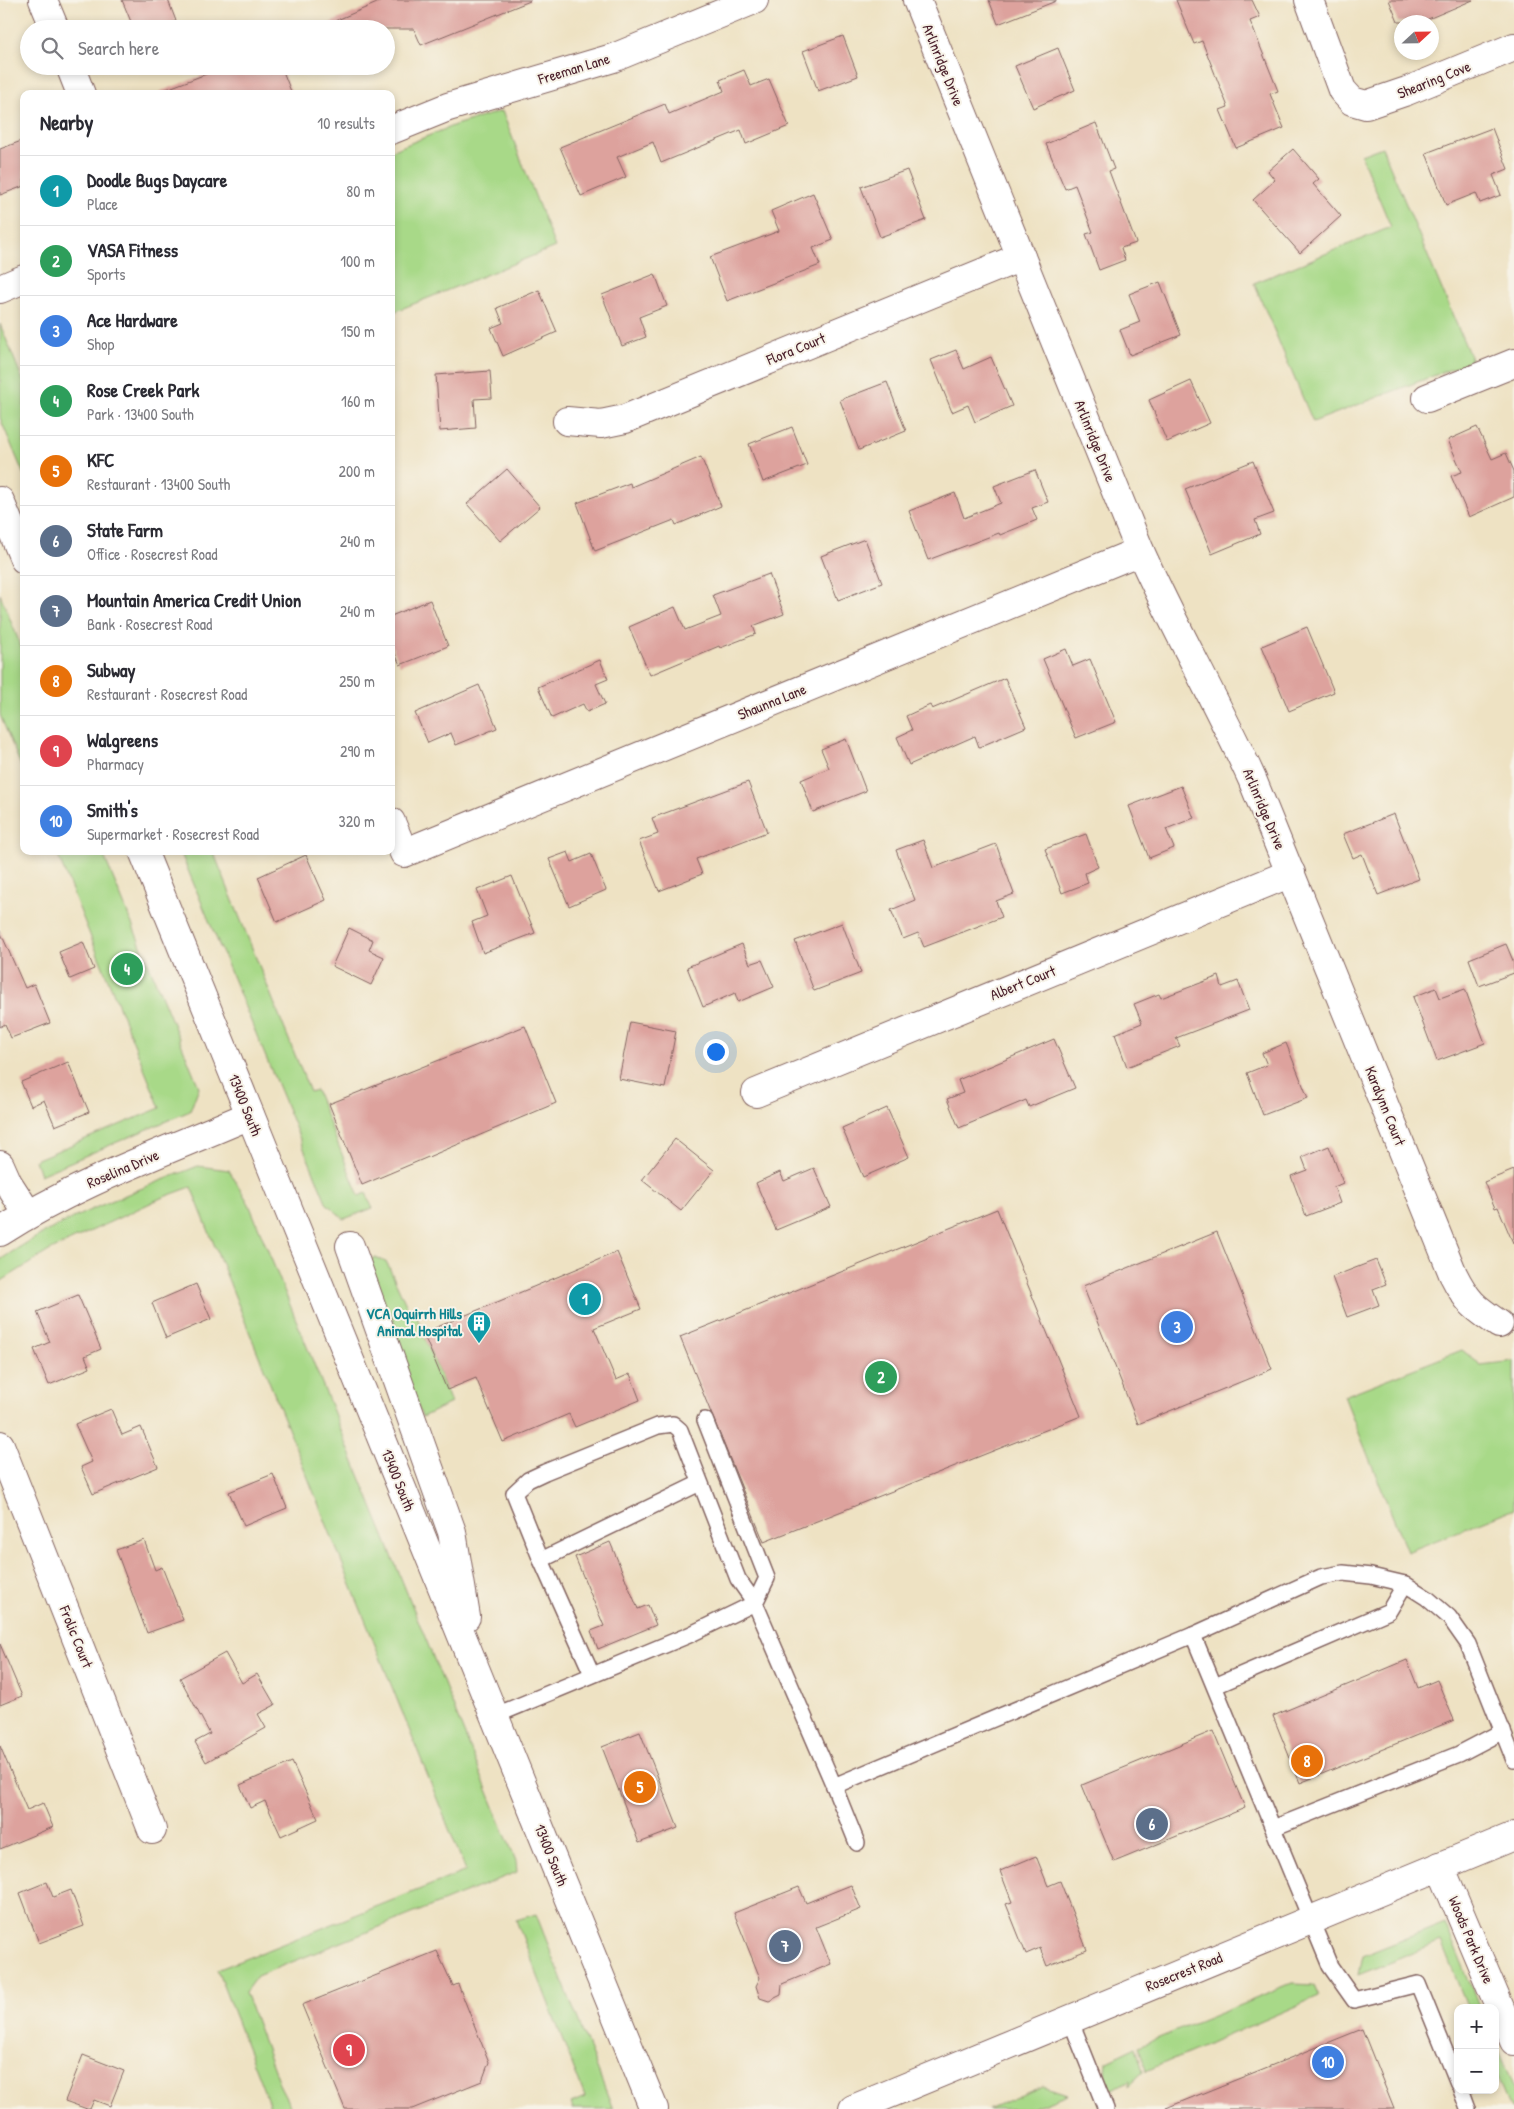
<!DOCTYPE html>
<html lang="en">
<head>
<meta charset="utf-8">
<style>
  :root { --surface:#fff; --page:#f7f7f7; --text:#2b2b33; --muted:#7c7c81; --line:#e1e1e2; --accent:#d1495b }
  body { margin:0; font-family:"Patrick Hand",sans-serif; background:var(--page); color:var(--text) }
  .controls { position:absolute; right:15px; bottom:15px; display:grid; overflow:hidden; border-radius:10px; box-shadow:0 2px 8px #0003 }
  .controls button { width:45px; height:45px; display:grid; place-items:center; padding:0; border:0; border-bottom:1px solid var(--line); background:var(--surface); color:var(--text); font:25px sans-serif }
  .compass { position:absolute; left:1394px; top:15px; width:45px; height:45px; border-radius:50%; background:var(--surface); box-shadow:0 2px 8px #0003; rotate:68deg }
  .you { position:absolute; left:715px; top:1051px; width:18px; height:18px; margin:-12px; border:4px solid #fff; border-radius:50%; background:#1a73e8; box-shadow:0 0 0 8px #1a73e833 }
  .badge { display:grid; place-items:center; width:32px; height:32px; border-radius:50%; background:var(--accent); color:#fff; font-size:16px; font-weight:700 }
  .pin { position:absolute; translate:-50% -50%; border:2px solid #fff; box-shadow:0 1px 5px #0006 }
  .list { margin:0; padding:0; list-style:none }
  h2 { display:flex; justify-content:space-between; align-items:center; height:65px; margin:0; padding:0 20px; font-size:21px }
  h2 small { font-size:16px; font-weight:400; color:var(--muted) }
  .list li { display:grid; grid-template-columns:32px 1fr auto; gap:15px; align-items:center; box-sizing:border-box; height:70px; padding:0 20px; border-top:1px solid var(--line) }
  .list b { display:block; font-size:19px; white-space:nowrap }
  .list p { margin:0; font-size:16px; white-space:nowrap; color:var(--muted) }
  .list em { font-size:16px; font-style:normal; color:var(--muted) }
  .icon { flex:none; width:28px; height:28px; fill:none; stroke:currentColor; stroke-width:2; stroke-linecap:round; stroke-linejoin:round }
  .map { position:relative; flex:none; width:1514px; height:2109px; overflow:hidden }
  .search { position:absolute; background:var(--surface); box-shadow:0 2px 8px #0003; left:20px; top:20px; width:375px; height:55px; display:flex; align-items:center; gap:12px; box-sizing:border-box; padding:0 18px; border-radius:28px; color:var(--muted); font-size:19px }
  .panel { position:absolute; background:var(--surface); box-shadow:0 2px 8px #0003; left:20px; top:90px; width:375px; height:765px; border-radius:10px }
  .map>svg:first-child { display:block }
  .green { fill:#a8d988; stroke:#797c5a }
  .building { fill:#dda29d }
  .lines { fill:none; stroke-linecap:round; stroke-linejoin:round }
  .lane-casing { stroke:#836360; stroke-width:18 }
  .street-casing { stroke:#836360; stroke-width:30 }
  .secondary-casing { stroke:#836360; stroke-width:30 }
  .lane { stroke:#fff; stroke-width:15 }
  .street { stroke:#fff; stroke-width:28 }
  .secondary { stroke:#fff; stroke-width:28 }
  .labels { text-anchor:middle; stroke-width:4; stroke-linejoin:round; paint-order:stroke }
  .street-label { font-size:15px; fill:#4a1f2b; stroke:#f7f3e8 }
  .culture-label { font-size:15px; font-weight:bold; fill:#0d838f; stroke:#f7f3e8; text-anchor:end }
</style>
</head>
<body>
<div class="map">
<svg width="1514" height="2109" viewBox="0 0 1514 2109">
  <rect width="100%" height="100%" fill="#f7f3e8"/>
  <filter id="ink" filterUnits="userSpaceOnUse"><feTurbulence type="fractalNoise" baseFrequency=".02" numOctaves="2"/><feDisplacementMap in="SourceGraphic" scale="10" xChannelSelector="R" yChannelSelector="G"/><feConvolveMatrix kernelMatrix="1 2 1 2 8 2 1 2 1" color-interpolation-filters="sRGB"/></filter>
  <filter id="wash" filterUnits="userSpaceOnUse"><feTurbulence type="fractalNoise" baseFrequency=".0096" numOctaves="4" result="noise"/><feDisplacementMap in="SourceGraphic" scale="20" xChannelSelector="R" yChannelSelector="G"/><feGaussianBlur stdDeviation="1.12" result="paint"/><feColorMatrix in="noise" values="0 0 0 0 0 0 0 0 0 0 0 0 0 0 0 0 0 1.4 0 .05"/><feComposite in="paint" operator="in"/></filter>
  <g filter="url(#wash)">
    <rect width="100%" height="100%" fill="#eee2c3"/>
    <g class="green">
      <path d="M502,111L555,247L391,313V151L455,125Z"/>
      <path d="M1382,147L1472,361L1313,422L1254,283L1391,227L1361,155Z"/>
      <path d="M0,324L24,383V475L0,418Z"/>
      <path d="M0,594L24,654V773L0,715Z"/>
      <path d="M56,851H102L199,1087L190,1111L40,1175L35,1160L160,1108Z"/>
      <path d="M180,851H213L310,1092L316,1090L359,1196L366,1193L373,1208L344,1219L327,1204Z"/>
      <path d="M198,1166L229,1170L249,1204L516,1861L517,1872L257,1976L245,1992L280,2086L292,2109H271L217,1970L466,1871L191,1187L161,1198L49,1251L0,1282V1260C60,1218 131,1193 198,1166Z"/>
      <path d="M376,1257L387,1263L408,1309L413,1307L451,1403L422,1417L363,1264Z"/>
      <path d="M1462,1350L1481,1365L1514,1361V1509L1407,1552L1344,1396Z"/>
      <path d="M536,1914L613,2109H573L571,2103L585,2097L516,1920Z"/>
      <path d="M1445,1923L1480,2008H1468L1441,1942L1358,1975L1362,1956Z"/>
      <path d="M1292,1984L1314,1985L1319,1996L1146,2071L1139,2046Z"/>
      <path d="M1495,2043L1514,2089V2109H1510L1495,2074Z"/>
      <path d="M1136,2047L1143,2072L1128,2086L1129,2080L1112,2090L1106,2075L1107,2061Z"/>
      <path d="M1043,2086L1067,2094L1030,2109H988Z"/>
    </g>
    <g id="blocks">
      <g class="building">
        <path d="M122,0H168L176,21L156,29H134Z"/>
        <path d="M384,0H530V1L421,45L414,29H316Z"/>
        <path d="M989,0H1056V1L998,24Z"/>
        <path d="M1176,0H1252L1260,17L1250,21L1278,91L1270,94L1284,128L1236,148L1220,110L1228,107L1202,41L1194,44Z"/>
        <path d="M1389,0H1473L1421,22H1398Z"/>
        <path d="M843,36L858,76L818,91L803,51Z"/>
        <path d="M1058,48L1075,90L1033,108L1015,66Z"/>
        <path d="M227,66H281L292,94H159V92Z"/>
        <path d="M744,70L751,86L769,79L789,126L746,144L741,130L661,163L653,142L617,157L626,177L581,196L560,147L665,104L669,114L724,91L720,80Z"/>
        <path d="M1096,123L1114,169L1109,171L1136,243L1121,248L1125,260L1099,270L1086,234L1093,232L1075,185L1065,189L1046,144Z"/>
        <path d="M1492,128L1508,169L1493,175L1501,195L1480,203L1476,193L1446,205L1426,153Z"/>
        <path d="M24,140V186L0,195V149Z"/>
        <path d="M1293,149L1319,179L1313,184L1341,216L1300,253L1253,200L1275,180L1268,171Z"/>
        <path d="M907,170L926,220L880,237L861,187Z"/>
        <path d="M813,193L833,240L813,248L820,265L727,301L710,257L779,231L771,211Z"/>
        <path d="M655,274L667,306L639,317L646,337L622,346L602,295Z"/>
        <path d="M1160,282L1181,335L1130,355L1120,330L1140,322L1129,294Z"/>
        <path d="M539,290L557,332L503,356L491,328L503,323L497,308Z"/>
        <path d="M956,350L964,369L991,357L1012,406L975,422L968,405L952,412L931,360Z"/>
        <path d="M490,371L492,398L474,399L476,428L440,431L436,375Z"/>
        <path d="M1191,381L1210,423L1167,442L1149,400Z"/>
        <path d="M887,382L906,431L859,450L840,400Z"/>
        <path d="M792,427L807,465L763,482L749,444Z"/>
        <path d="M1477,427L1492,459L1506,453L1514,471V497L1469,517L1451,476L1462,472L1448,440Z"/>
        <path d="M701,457L721,506L676,525L674,520L595,551L577,503L630,483L631,487Z"/>
        <path d="M1253,461L1274,513L1255,520L1260,534L1212,554L1185,489Z"/>
        <path d="M507,469L540,507L500,541L467,504Z"/>
        <path d="M1035,470L1048,502L1032,508L1037,520L1000,535L999,533L928,560L909,511L955,493L964,518L1001,503L994,486Z"/>
        <path d="M865,539L882,583L838,600L821,556Z"/>
        <path d="M769,574L784,614L753,626L756,634L720,648L719,646L650,675L629,627L675,607L685,630L721,616L713,595Z"/>
        <path d="M430,600L448,646L400,665L391,644V616Z"/>
        <path d="M1307,627L1334,692L1289,711L1262,646Z"/>
        <path d="M1066,649L1073,666L1090,659L1116,722L1076,738L1043,659Z"/>
        <path d="M600,660L608,679L596,684L605,704L587,712L583,704L552,718L538,687Z"/>
        <path d="M1005,678L1026,727L979,747L975,736L909,765L897,737L912,730L906,716L930,705L932,709Z"/>
        <path d="M479,685L497,728L456,745L451,733L428,743L415,713Z"/>
        <path d="M846,739L866,791L813,812L801,780L829,768L821,749Z"/>
        <path d="M748,782L767,832L696,859L702,874L659,891L639,841L658,834L652,818Z"/>
        <path d="M1181,786L1194,818L1166,829L1174,848L1149,858L1129,806Z"/>
        <path d="M1394,814L1419,879L1378,895L1362,854L1353,858L1343,834Z"/>
        <path d="M1086,834L1098,867L1085,873L1088,883L1062,893L1045,849Z"/>
        <path d="M923,840L933,868L996,844L1014,894L996,901L1002,917L924,947L918,933L903,939L891,910L915,900L896,850Z"/>
        <path d="M568,852L572,862L591,854L606,890L569,906L549,859Z"/>
        <path d="M306,855L326,900L277,922L258,877Z"/>
        <path d="M512,876L535,933L483,953L472,922L487,916L477,890Z"/>
        <path d="M842,923L861,973L814,991L795,941Z"/>
        <path d="M349,928L373,940L369,950L384,957L371,985L332,966Z"/>
        <path d="M0,931L25,988L34,984L50,1023L11,1038L5,1024L0,1027Z"/>
        <path d="M83,942L94,969L70,979L59,952Z"/>
        <path d="M742,944L750,964L762,960L774,987L738,1002L735,993L703,1007L687,967Z"/>
        <path d="M1506,944L1514,963V973L1479,986L1469,959Z"/>
        <path d="M1219,976L1222,987L1238,981L1249,1010L1176,1038L1180,1046L1127,1067L1115,1034L1142,1023L1134,1004L1159,994L1161,998Z"/>
        <path d="M1436,988L1440,998L1465,989L1485,1043L1437,1061L1413,997Z"/>
        <path d="M630,1022L676,1031L665,1088L619,1079Z"/>
        <path d="M525,1026L556,1103L362,1185L329,1104Z"/>
        <path d="M1054,1039L1075,1088L1029,1107L1026,1100L959,1128L947,1099L963,1093L958,1080Z"/>
        <path d="M1286,1043L1308,1098L1263,1115L1247,1073L1267,1065L1262,1053Z"/>
        <path d="M68,1062L89,1112L55,1126L44,1100L31,1106L21,1082Z"/>
        <path d="M887,1108L909,1157L863,1177L842,1128Z"/>
        <path d="M675,1139L714,1170L681,1211L642,1180Z"/>
        <path d="M1329,1146L1343,1183L1334,1187L1340,1203L1306,1216L1291,1176L1307,1170L1302,1157Z"/>
        <path d="M814,1168L831,1207L776,1230L756,1183L780,1172L784,1181Z"/>
        <path d="M1514,1170V1243H1513L1498,1207L1495,1208L1484,1182Z"/>
        <path d="M997,1209L1081,1416L764,1542L680,1337Z"/>
        <path d="M1217,1232L1272,1369L1138,1424L1083,1286Z"/>
        <path d="M617,1252L641,1309L594,1328L616,1380L630,1374L640,1400L575,1427L569,1414L503,1442L476,1378L447,1390L423,1333Z"/>
        <path d="M1376,1260L1386,1284L1373,1289L1379,1305L1347,1317L1332,1277Z"/>
        <path d="M196,1284L211,1319L166,1338L152,1303Z"/>
        <path d="M78,1295L101,1349L85,1356L90,1368L49,1385L34,1349L50,1342L37,1312Z"/>
        <path d="M111,1409L122,1435L141,1427L158,1467L93,1494L81,1467L92,1462L75,1424Z"/>
        <path d="M273,1474L287,1508L244,1526L229,1492Z"/>
        <path d="M144,1540L155,1570L162,1567L183,1620L147,1633L116,1550Z"/>
        <path d="M610,1542L638,1609L648,1605L656,1625L598,1649L591,1631L604,1626L575,1557Z"/>
        <path d="M0,1644L22,1696L0,1705Z"/>
        <path d="M225,1653L242,1683L257,1674L275,1705L258,1714L266,1728L206,1762L195,1742L210,1734L180,1678Z"/>
        <path d="M1407,1660L1418,1688L1437,1680L1454,1720L1300,1783L1273,1716Z"/>
        <path d="M1213,1731L1245,1808L1114,1862L1082,1785Z"/>
        <path d="M640,1732L678,1828L639,1843L602,1747Z"/>
        <path d="M0,1746L27,1810L43,1803L53,1827L0,1849Z"/>
        <path d="M292,1762L318,1819L281,1836L265,1801L250,1808L240,1785Z"/>
        <path d="M1036,1856L1048,1886L1060,1881L1087,1950L1047,1966L1040,1948L1026,1954L1006,1904L1012,1902L1000,1871Z"/>
        <path d="M47,1882L53,1897L71,1890L84,1926L39,1943L20,1893Z"/>
        <path d="M851,1885L861,1909L816,1927L831,1964L782,1984L781,1995L769,2001L760,1998L756,1986L760,1978L734,1913L799,1887L806,1903Z"/>
        <path d="M437,1951L453,1986L458,1984L489,2062L482,2081L412,2109H345L302,2005Z"/>
        <path d="M1362,2029L1394,2109H1166V2108Z"/>
        <path d="M83,2055L124,2071L110,2106L94,2100L90,2109H87L65,2101Z"/>
      </g>
    </g>
  </g>
  <g filter="url(#ink)">
    <use href="#blocks" fill-opacity="0" stroke="#836360" stroke-width="1"/>
    <g class="lines">
      <defs>
        <g id="lane">
          <path d="M541,1560L700,1483"/>
          <path d="M1193,1635L1321,1577L1343,1573L1371,1576L1405,1584L1427,1598L1449,1617L1468,1644L1514,1760"/>
          <path d="M592,1674L541,1560L514,1493L528,1480L545,1472L658,1426L673,1424L680,1430L738,1579L755,1603L767,1578L705,1420"/>
          <path d="M1215,1686L1389,1611L1405,1584"/>
          <path d="M494,1716L689,1635L755,1603L834,1786L1193,1635L1330,1966L1354,2000L1418,1984L1458,2083"/>
          <path d="M834,1786L857,1843"/>
          <path d="M1273,1828L1459,1754L1503,1731"/>
          <path d="M1070,2019L1106,2109"/>
          <path d="M1461,2090L1468,2109"/>
        </g>
        <g id="street">
          <path d="M43,0L55,29"/>
          <path d="M917,0L1140,551C1175,629 1217,702 1252,779L1453,1274C1467,1302 1474,1307 1499,1324"/>
          <path d="M1309,0L1342,90L1352,101L1366,105L1407,91L1514,47"/>
          <path d="M70,66L81,94"/>
          <path d="M391,130L448,107L613,58L754,0"/>
          <path d="M0,289L24,279"/>
          <path d="M1427,398L1514,363"/>
          <path d="M567,421L601,424L625,419L1021,257"/>
          <path d="M391,822L404,853L1140,551"/>
          <path d="M756,1093L1291,873"/>
          <path d="M0,1165L8,1183L28,1214"/>
          <path d="M0,1232C78,1182 165,1152 250,1115"/>
          <path d="M0,1445L152,1830"/>
          <path d="M1440,1866L1514,2041"/>
        </g>
        <g id="secondary">
          <path d="M0,501L24,559"/>
          <path d="M143,851L654,2109"/>
          <path d="M350,1246L452,1532L466,1617"/>
          <path d="M853,2109L1514,1836"/>
        </g>
      </defs>
      <use href="#lane" class="lane-casing"/>
      <use href="#street" class="street-casing"/>
      <use href="#secondary" class="secondary-casing"/>
      <use href="#lane" class="lane"/>
      <use href="#street" class="street"/>
      <use href="#secondary" class="secondary"/>
    </g>
  </g>
  <defs>
    <symbol id="building-pin" viewBox="-11 -11 22 30"><path d="M0 17L-7.5 6A9.5 9.5 0 1 1 7.5 6Z" fill="#0f9aa8" stroke="#f7f3e8"/><path d="M-4-6H4V6H1V3H-1V6H-4ZM-2.5-4.3h1.7v1.8h-1.7ZM.8-4.3h1.7v1.8H.8ZM-2.5-1h1.7V.8h-1.7ZM.8-1h1.7V.8H.8Z" fill="#fff"/></symbol>
  </defs>
  <g fill-rule="evenodd">
    <use href="#building-pin" x="465" y="1309" width="28" height="38"/>
  </g>
  <g class="labels">
    <g class="street-label">
      <text transform="translate(943 65) rotate(68)" y="5">Arlinridge Drive</text>
      <text transform="translate(574 69) rotate(-17)" y="5">Freeman Lane</text>
      <text transform="translate(1434 80) rotate(-22)" y="5">Shearing Cove</text>
      <text transform="translate(796 349) rotate(-22)" y="5">Flora Court</text>
      <text transform="translate(1095 441) rotate(68)" y="5">Arlinridge Drive</text>
      <text transform="translate(772 702) rotate(-22)" y="5">Shaunna Lane</text>
      <text transform="translate(1264 809) rotate(67)" y="5">Arlinridge Drive</text>
      <text transform="translate(1023 983) rotate(-22)" y="5">Albert Court</text>
      <text transform="translate(245 1105) rotate(68)" y="5">13400 South</text>
      <text transform="translate(1385 1106) rotate(68)" y="5">Karalynn Court</text>
      <text transform="translate(123 1169) rotate(-23)" y="5">Roselina Drive</text>
      <text transform="translate(398 1480) rotate(68)" y="5">13400 South</text>
      <text transform="translate(76 1637) rotate(68)" y="5">Frolic Court</text>
      <text transform="translate(551 1855) rotate(68)" y="5">13400 South</text>
      <text transform="translate(1471 1940) rotate(67)" y="5">Woods Park Drive</text>
      <text transform="translate(1184 1972) rotate(-22)" y="5">Rosecrest Road</text>
    </g>
    <g class="culture-label">
      <text x="462" y="1319">VCA Oquirrh Hills<tspan x="462" dy="17">Animal Hospital</tspan></text>
    </g>
  </g>
</svg>
<div class="controls">
<button>+</button>
<button>−</button>
</div>
<svg class="compass" viewBox="-18 -18 36 36"><path d="M0-13l5 13h-10z" fill="#e53935"/><path d="M0 13l5-13h-10z" fill="#7c7c81"/></svg>
<div class="you"></div>
<div class="pin badge" style="left:585px;top:1299px;background:#0f9aa8">1</div>
<div class="pin badge" style="left:881px;top:1377px;background:#2e9e5b">2</div>
<div class="pin badge" style="left:1177px;top:1327px;background:#3f7fe0">3</div>
<div class="pin badge" style="left:127px;top:969px;background:#2e9e5b">4</div>
<div class="pin badge" style="left:640px;top:1787px;background:#e8710a">5</div>
<div class="pin badge" style="left:1152px;top:1824px;background:#5c6f8a">6</div>
<div class="pin badge" style="left:785px;top:1946px;background:#5c6f8a">7</div>
<div class="pin badge" style="left:1307px;top:1761px;background:#e8710a">8</div>
<div class="pin badge" style="left:349px;top:2050px;background:#e0444e">9</div>
<div class="pin badge" style="left:1328px;top:2062px;background:#3f7fe0">10</div>
<div class="search"><svg class="icon" aria-label="search" viewBox="0 0 24 24"><circle cx="10" cy="10" r="6"/><path d="M15 15l6 6"/></svg>Search here</div>
<section class="panel">
<h2>Nearby<small>10 results</small></h2>
<ul class="list">
<li><span class="badge" style="background:#0f9aa8">1</span><div><b>Doodle Bugs Daycare</b><p>Place</p></div><em>80 m</em></li>
<li><span class="badge" style="background:#2e9e5b">2</span><div><b>VASA Fitness</b><p>Sports</p></div><em>100 m</em></li>
<li><span class="badge" style="background:#3f7fe0">3</span><div><b>Ace Hardware</b><p>Shop</p></div><em>150 m</em></li>
<li><span class="badge" style="background:#2e9e5b">4</span><div><b>Rose Creek Park</b><p>Park · 13400 South</p></div><em>160 m</em></li>
<li><span class="badge" style="background:#e8710a">5</span><div><b>KFC</b><p>Restaurant · 13400 South</p></div><em>200 m</em></li>
<li><span class="badge" style="background:#5c6f8a">6</span><div><b>State Farm</b><p>Office · Rosecrest Road</p></div><em>240 m</em></li>
<li><span class="badge" style="background:#5c6f8a">7</span><div><b>Mountain America Credit Union</b><p>Bank · Rosecrest Road</p></div><em>240 m</em></li>
<li><span class="badge" style="background:#e8710a">8</span><div><b>Subway</b><p>Restaurant · Rosecrest Road</p></div><em>250 m</em></li>
<li><span class="badge" style="background:#e0444e">9</span><div><b>Walgreens</b><p>Pharmacy</p></div><em>290 m</em></li>
<li><span class="badge" style="background:#3f7fe0">10</span><div><b>Smith's</b><p>Supermarket · Rosecrest Road</p></div><em>320 m</em></li>
</ul>
</section>
</div>
</body>
</html>
